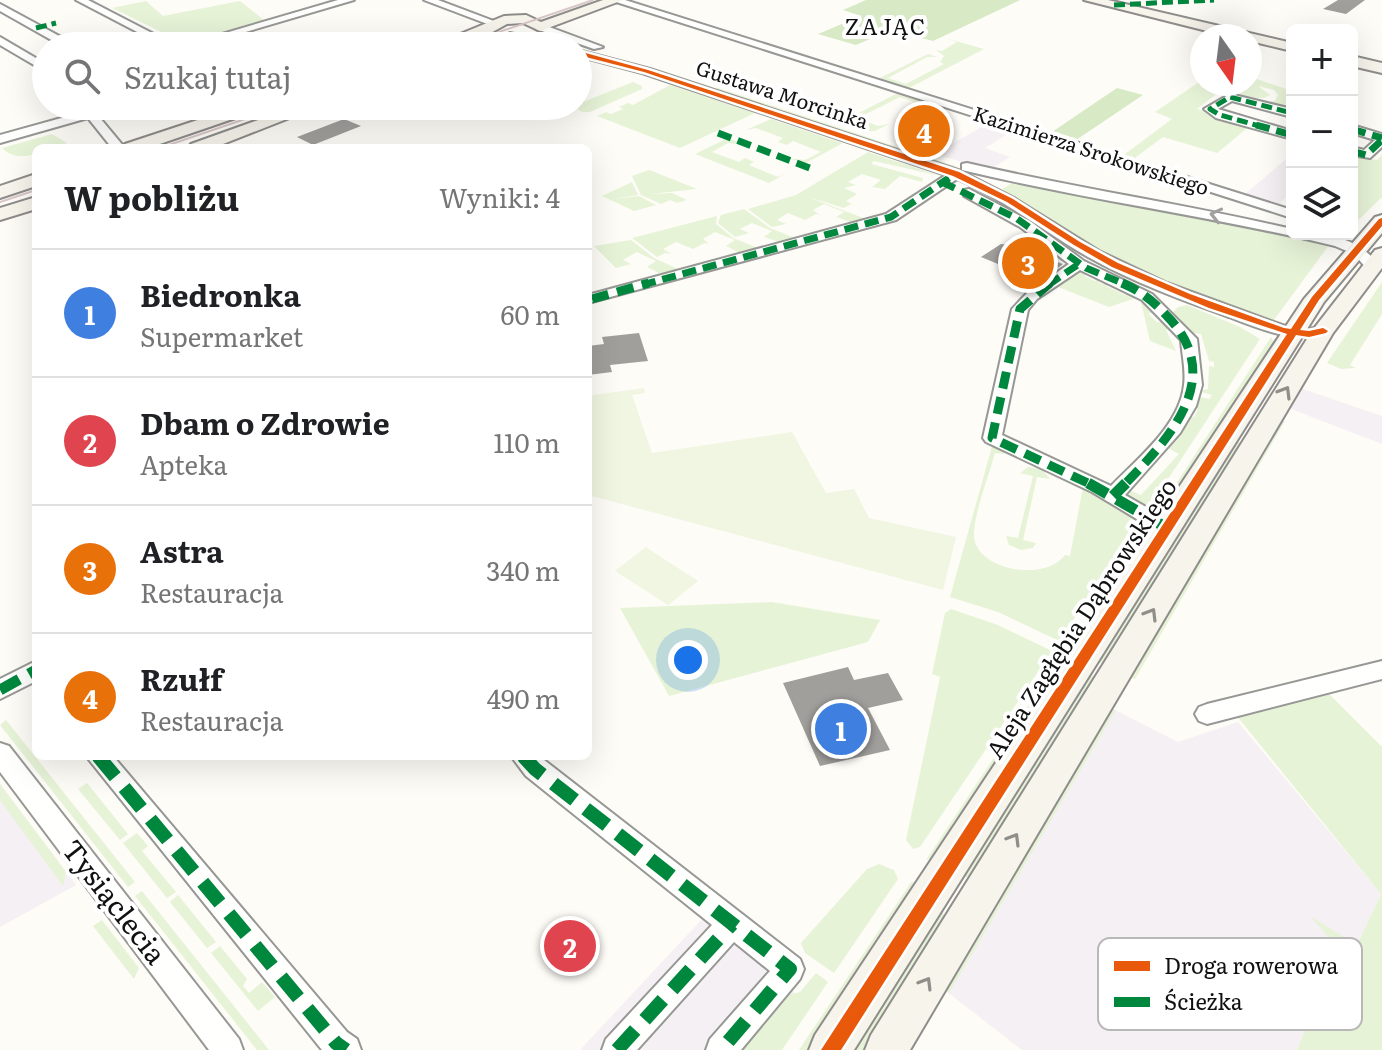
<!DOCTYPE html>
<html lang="pl">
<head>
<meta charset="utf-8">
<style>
  :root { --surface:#fff; --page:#f6f6f6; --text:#202124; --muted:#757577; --line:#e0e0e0; --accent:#1a73e8 }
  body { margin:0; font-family:Literata,serif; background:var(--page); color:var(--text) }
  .controls { position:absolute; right:24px; top:24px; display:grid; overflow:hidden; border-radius:12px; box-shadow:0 8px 32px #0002 }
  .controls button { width:72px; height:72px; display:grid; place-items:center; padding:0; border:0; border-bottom:2px solid var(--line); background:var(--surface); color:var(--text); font:40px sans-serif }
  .compass { position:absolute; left:1190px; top:24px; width:72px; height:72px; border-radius:50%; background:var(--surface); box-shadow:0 8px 32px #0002; rotate:166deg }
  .you { position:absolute; left:688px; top:660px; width:28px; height:28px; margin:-20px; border:6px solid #fff; border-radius:50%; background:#1a73e8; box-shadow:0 0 0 12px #1a73e833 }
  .badge { display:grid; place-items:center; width:52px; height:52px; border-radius:50%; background:var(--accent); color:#fff; font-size:26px; font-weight:700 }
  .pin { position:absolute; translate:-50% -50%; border:4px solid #fff; box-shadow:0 2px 8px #0006 }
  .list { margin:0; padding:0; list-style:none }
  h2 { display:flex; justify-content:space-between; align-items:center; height:104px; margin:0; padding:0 32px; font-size:34px }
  h2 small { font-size:26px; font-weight:400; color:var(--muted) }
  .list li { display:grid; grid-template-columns:52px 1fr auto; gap:24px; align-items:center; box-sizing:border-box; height:128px; padding:0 32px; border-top:2px solid var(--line) }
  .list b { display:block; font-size:30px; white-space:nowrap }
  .list p { margin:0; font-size:26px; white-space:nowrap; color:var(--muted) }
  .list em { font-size:26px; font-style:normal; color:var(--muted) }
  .icon { flex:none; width:44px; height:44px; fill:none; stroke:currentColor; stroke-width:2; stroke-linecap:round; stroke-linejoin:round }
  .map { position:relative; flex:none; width:1382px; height:1050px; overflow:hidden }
  .search { position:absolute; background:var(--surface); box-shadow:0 8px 32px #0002; left:32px; top:32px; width:560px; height:88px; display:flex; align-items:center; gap:20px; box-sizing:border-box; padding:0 28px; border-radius:44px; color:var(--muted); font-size:30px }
  .panel { position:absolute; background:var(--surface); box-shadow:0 8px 32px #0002; left:32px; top:144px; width:560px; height:616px; border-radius:12px }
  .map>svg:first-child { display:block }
  .industrial { fill:#f5f0f3 }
  .green { fill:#e7f3d7 }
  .forest { fill:#d8eac5 }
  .pitch { fill:#f0f6e1 }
  .building { fill:#a19f9c }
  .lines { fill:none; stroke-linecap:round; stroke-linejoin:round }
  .street-casing { stroke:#979795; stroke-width:4 }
  .secondary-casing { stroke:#8e8d8b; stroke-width:4 }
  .street { fill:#fffffe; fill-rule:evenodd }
  .secondary { fill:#f6f4eb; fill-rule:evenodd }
  .tram { stroke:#d9c6c7; stroke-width:2 }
  .quiet-far4 { stroke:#00873e; stroke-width:5; stroke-dasharray:11 5; stroke-linecap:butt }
  .quiet-far3 { stroke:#00873e; stroke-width:7; stroke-dasharray:14 7; stroke-linecap:butt }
  .quiet-far2 { stroke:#00873e; stroke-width:9; stroke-dasharray:17 9; stroke-linecap:butt }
  .quiet-far1 { stroke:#00873e; stroke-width:11; stroke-dasharray:22 11; stroke-linecap:butt }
  .quiet { stroke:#00873e; stroke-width:14; stroke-dasharray:27 14; stroke-linecap:butt }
  .cycleway-casing { stroke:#fff; stroke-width:5 }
  .cycleway { fill:#e8590c; fill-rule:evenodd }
  .oneway { stroke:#a0a09f }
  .oneway2 { stroke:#8f8e89 }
  .labels { text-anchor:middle; stroke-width:8; stroke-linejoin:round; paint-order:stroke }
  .far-street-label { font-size:20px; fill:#111; stroke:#fff }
  .far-neighbourhood-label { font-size:22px; letter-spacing:2px; fill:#111; stroke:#fff }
  .street-label { font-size:24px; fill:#111; stroke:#fff }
  .near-street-label { font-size:28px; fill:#111; stroke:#fff }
  .key { fill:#fff; stroke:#b8b8b8; stroke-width:2 }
  .key-label { font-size:22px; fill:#111 }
</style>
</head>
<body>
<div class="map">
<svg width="1382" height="1050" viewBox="0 0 1382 1050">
  <rect width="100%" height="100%" fill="#fdfcf7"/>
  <g class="industrial">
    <path d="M990,122L1016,129L985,148L1010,157L989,170L935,154Z"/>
    <path d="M1286,159L1292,161V192L1276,206L1243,196Z"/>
    <path d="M1297,387L1382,416V444L1286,407Z"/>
    <path d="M1113,709L1178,742L1238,722L1381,894L1357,945L1313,919L1337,947L1297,1050H1022L946,991Z"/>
    <path d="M0,784L76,885L0,927Z"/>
    <path d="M703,918L796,994L750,1050H580Z"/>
  </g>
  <g class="green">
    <path d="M146,1L163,16L240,1L264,20L184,43L112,8Z"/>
    <path d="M941,37L984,49L907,89L878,79L928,54L937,57H927L888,78L906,84L944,64L940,62L944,56L936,50L942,51L957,42Z"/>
    <path d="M1257,79L1292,91V96L1287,98L1292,100V112L1271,105V101H1275L1278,95L1274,90L1258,86L1270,95L1264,98H1249L1232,91V87L1250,85V81Z"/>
    <path d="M1202,80V84H1236L1228,88L1231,93L1219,92L1197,109L1251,125L1217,153L1163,137L1132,160L1121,157L1172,119L1155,112Z"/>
    <path d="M633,82L642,86V89L590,112H582L573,106Z"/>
    <path d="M670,85L755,113L680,148L597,116L606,112L611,114L623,109L619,107L628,103L633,105Z"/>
    <path d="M718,88L955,166L957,168L713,90Z"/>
    <path d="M898,93L929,103L907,114L903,113L920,104L900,97L858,118L878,126L889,124L875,131H868L836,120L841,122Z"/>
    <path d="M771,119L842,143H843L806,163L787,158L805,160L821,152L793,141L787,145L778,142L783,138L756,128L746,130Z"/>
    <path d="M52,134L67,143L53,148H36V154C23,157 12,158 2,148Z"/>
    <path d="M728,138L746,145L728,143L712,152L739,162L745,158L754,162L749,165L778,177L785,174L769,183L695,154Z"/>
    <path d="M868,152L940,176L874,161L871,164L923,178L922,182L900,176L885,189L872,187L881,180L862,174L848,182L856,185L844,188L857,194L846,201L856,206L851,204L844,208L808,197L866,219L853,223L836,217L844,212L824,204L813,210L820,215L816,214L805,220L788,213L777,220L786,224L772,227L748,209L796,195Z"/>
    <path d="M1382,155V197L1352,226V156L1377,160Z"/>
    <path d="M649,170L652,171L697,189L650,194L672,193L687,200L677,203L670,200L661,204L641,195L632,176Z"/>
    <path d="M1015,181L1214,217L1329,245L1274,320L1263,322L1126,265L1090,247L1001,190Z"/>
    <path d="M632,182L638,195L612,199L639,196L656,205L634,211L602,196Z"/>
    <path d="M744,209L770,228L795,238L779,242L764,237L772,231L752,223L740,229L749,233L735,237L718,223L721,215Z"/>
    <path d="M717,216L716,224L733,238L758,248L740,253L726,246L735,240L715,232L703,239L709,244L705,243L693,249L676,242L663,249L672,254L665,253L657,257L632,238Z"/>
    <path d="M631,240L654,258L678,269L661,274L647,267L656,261L637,252L623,260L631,264L616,268L594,246Z"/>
    <path d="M1078,271L1089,273L1084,276L1095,281L1102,279L1098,282L1102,284L1110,282L1106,286L1125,295L1131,292L1139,297L1109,307L1053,285Z"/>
    <path d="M1382,282V314L1350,365L1356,368L1341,369L1327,363Z"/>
    <path d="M1144,301L1156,312L1148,314L1157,322L1166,321L1174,329L1166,330L1176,351L1150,341L1141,302Z"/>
    <path d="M1187,305L1240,327L1260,339L1147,511L1128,497L1127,493L1129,490L1141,495L1179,454L1168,448L1190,416L1194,417L1198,409L1193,405L1198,406L1200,397L1209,399L1212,395L1197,391L1208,389L1209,366L1214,367V362L1209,361L1201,334L1190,333L1172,313L1178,307Z"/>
    <path d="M1271,337L1275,344L1163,514L1156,515Z"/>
    <path d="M1277,421H1285L1135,679L1126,675Z"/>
    <path d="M1234,440L1244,444L1108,666L1093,659Z"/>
    <path d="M993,443L1006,454L995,453C989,476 975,510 974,533C972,570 1045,583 1065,555L1070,556L1083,487L1104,496L1140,522L1059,641L998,612L950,597Z"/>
    <path d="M1028,467L1042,469L1050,479L1037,477L1023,540L1036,543L1033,548L1021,550L1009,545L1006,536L1018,538L1033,476L1020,473Z"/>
    <path d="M772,602L880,620L868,642L669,696L620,608Z"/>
    <path d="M951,609L998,625L1052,651L920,847L913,849L906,840L940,677L932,674L945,613Z"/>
    <path d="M1058,661L1068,664L938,857L926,860Z"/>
    <path d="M1085,672L1100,680L972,877H959Z"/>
    <path d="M1326,691L1382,747V1050H1297L1337,947L1310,916L1357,945L1381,894L1236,715Z"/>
    <path d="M1109,710H1116L949,993L944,988Z"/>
    <path d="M6,720L135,882L128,887L0,725Z"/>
    <path d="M87,783L128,834L120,840L78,789Z"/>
    <path d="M0,784L66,872L63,886L0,800Z"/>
    <path d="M137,833L148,846L142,851L176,892L167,898L123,843Z"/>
    <path d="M879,864L894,870L898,879L834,973L805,953L801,943L867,869Z"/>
    <path d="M912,881L916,887L815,1050H799Z"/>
    <path d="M142,891L269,1050H257L135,896Z"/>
    <path d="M178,895L216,942L207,948L170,902Z"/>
    <path d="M939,909L947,918L872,1050H845Z"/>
    <path d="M102,920L139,968L134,979L93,926Z"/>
    <path d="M220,946L247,979L243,986L249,993L262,982L275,997L258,1011L211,953Z"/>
    <path d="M816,973L828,982L782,1050H738L784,996L800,992Z"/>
  </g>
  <g class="forest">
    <path d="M866,0H1020L933,41L891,30L856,45L818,34L861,16L843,10Z"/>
    <path d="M1117,88L1143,95L1073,142L1049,134Z"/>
  </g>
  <g class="pitch">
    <path d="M644,388L645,393L632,395L652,453L792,432L826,493L854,489L869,518L956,537L943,590L588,495V396Z"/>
    <path d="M646,547L650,550L698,581L668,605L615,571Z"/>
  </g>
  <g class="building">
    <path d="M1338,0H1365L1346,14L1323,9Z"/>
    <path d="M344,119L361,126L313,145L297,137Z"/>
    <path d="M1020,241L1049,253L1043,257L1063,264L1039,281L981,257L1001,244L1014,245Z"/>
    <path d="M639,333L648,361L610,365L612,372L588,375V346L604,344L602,337Z"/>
    <path d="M848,667L854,680L888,673L903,700L868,708L890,750L820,766L783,683Z"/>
  </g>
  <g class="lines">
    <defs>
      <g id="street">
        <path d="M76,0H88L177,46H164Z"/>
        <path d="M338,0H354L198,46H181Z"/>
        <path d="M424,0H438L499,23L490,25Z"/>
        <path d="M610,0H625L1292,210V218Z"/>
        <path d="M0,4L74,44L75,46H62L0,11Z"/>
        <path d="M536,25H544L603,47L594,49L536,29Z"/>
        <path d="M510,33L555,44L556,46H538L506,38L505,36Z"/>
        <path d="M0,37L46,64V72L0,45Z"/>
        <path d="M578,50L650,69L961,171L1014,198L1099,251L1167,283L1285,326L1309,329L1323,326L1331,331L1329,334C1293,343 1262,330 1229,317C1181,300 1133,282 1088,257C1044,232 1004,199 957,179L896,220L588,303V295L886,214L946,175L642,73L578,56Z"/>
        <path d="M1230,94L1292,109V117L1232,101L1218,109L1292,131V139L1216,118L1204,109Z"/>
        <path d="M78,106H90L125,148H112L88,118L0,143V135L83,112Z"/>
        <path d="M1352,125L1382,134V147L1370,158L1352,155V147L1364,150L1375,140L1352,133Z"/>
        <path d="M967,163C1075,188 1184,204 1292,229V234C1326,234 1359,236 1379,266L1377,269H1367L1354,254L1335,246C1212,216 1085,200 962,170V164Z"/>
        <path d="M969,189L1030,221L1084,261L1152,294L1197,339L1202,385L1196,406L1180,433L1125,495L1174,523L1177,528L1174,533H1160L1092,492L986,442L983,438L1012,309L1027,293L1069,264L1020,227L964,196V190ZM1080,270L1142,300L1181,340C1182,354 1186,371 1184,385C1180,425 1137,459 1111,486L1002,435L1028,310L1037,299Z"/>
        <path d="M36,661V681L0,699V679Z"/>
        <path d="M1382,661V679L1207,724L1199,721L1195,714L1199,707L1207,704Z"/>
        <path d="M0,743L9,746L239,1039L243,1050H209L0,772Z"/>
        <path d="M86,756H113L347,1032L357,1039L361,1050H322Z"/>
        <path d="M511,756H539L800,959L804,969L800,979L741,1050H706L710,1039L770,971L734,942L637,1050H602L606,1039L712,925L526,776Z"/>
      </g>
      <g id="secondary">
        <path d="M603,0H623L540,31L523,23L507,24L487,35L453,46H431L504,16L526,15L541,22Z"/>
        <path d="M1084,0H1108L1292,43V51L1250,41V36H1227Z"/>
        <path d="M1352,56L1382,63V73L1352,66Z"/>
        <path d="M240,106H264L262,109L148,148H122L125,144Z"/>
        <path d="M297,106H320L213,148H188L191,144Z"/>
        <path d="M36,174V186L0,198V186Z"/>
        <path d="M36,197V209L0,220V208Z"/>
        <path d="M1382,215V233L1324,302L854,1050H809L815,1035L1304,299L1375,217Z"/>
        <path d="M1382,248V268L1333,333L910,1050H865L871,1035L1312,331L1375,250Z"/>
      </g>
    </defs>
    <use href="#street" class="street-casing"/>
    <use href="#secondary" class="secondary-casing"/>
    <use href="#street" class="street"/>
    <use href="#secondary" class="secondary"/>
    <g class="tram">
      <path d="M458,46L593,0"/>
      <path d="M160,148L283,106"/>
      <path d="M0,202L36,190"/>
    </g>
    <g class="quiet-far4">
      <path d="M1114,5L1214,0"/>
      <path d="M36,28L56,23"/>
      <path d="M1263,127L1220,115L1210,109L1230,97L1292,113"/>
    </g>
    <g class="quiet-far3">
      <path d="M1256,125L1292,135"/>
      <path d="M1352,129L1382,138"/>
      <path d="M718,133L815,170"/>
      <path d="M1352,151L1366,155L1382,140"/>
      <path d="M942,182L1016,218L1086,268L1127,285"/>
      <path d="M642,285L891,217L949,178"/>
      <path d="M1048,285L1079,264"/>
    </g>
    <g class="quiet-far2">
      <path d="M1050,283L1020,309L992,438L1092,485"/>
      <path d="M1122,283C1141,291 1154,302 1167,316C1227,377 1170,438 1124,485"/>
      <path d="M592,299L649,283"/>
    </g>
    <g class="quiet-far1">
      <path d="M1088,483L1167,528"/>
      <path d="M1113,496L1126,483"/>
      <path d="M0,690L36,670"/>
    </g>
    <g class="quiet">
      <path d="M98,756L336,1043L346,1050"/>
      <path d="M523,756L535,769L790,969L721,1050"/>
      <path d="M617,1050L732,924"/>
    </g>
    <defs>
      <path id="cycleway" d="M578,51L648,70L959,172L1013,199L1080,242L1118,263L1190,294L1284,328L1291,329L1312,297L1379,219L1382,218V226L1319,300L1300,330L1309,331L1323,328L1328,331L1326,333L1309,337L1296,335L841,1050H821L1287,334L1209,308L1112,267L1074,245L1007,202L953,176L644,72L578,55Z"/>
    </defs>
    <use href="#cycleway" class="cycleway-casing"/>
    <use href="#cycleway" class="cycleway"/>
  </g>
  <defs><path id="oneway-chevron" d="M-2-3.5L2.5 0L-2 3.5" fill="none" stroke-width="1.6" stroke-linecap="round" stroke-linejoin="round" transform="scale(2)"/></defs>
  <use class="oneway" href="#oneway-chevron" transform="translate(1216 215) rotate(-167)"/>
  <g class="oneway2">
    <use href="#oneway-chevron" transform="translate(1285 392) rotate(-59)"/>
    <use href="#oneway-chevron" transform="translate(1151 614) rotate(-59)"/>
    <use href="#oneway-chevron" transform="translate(1014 839) rotate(-59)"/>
    <use href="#oneway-chevron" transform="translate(926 983) rotate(-59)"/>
  </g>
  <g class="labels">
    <g class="far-street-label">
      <text transform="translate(782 95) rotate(18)" y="7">Gustawa Morcinka</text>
      <text transform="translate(1091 151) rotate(18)" y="7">Kazimierza Srokowskiego</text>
    </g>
    <g class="far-neighbourhood-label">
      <text x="886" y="35">ZAJĄC</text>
    </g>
    <g class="street-label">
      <text transform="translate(1082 619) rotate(-57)" y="8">Aleja Zagłębia Dąbrowskiego</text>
    </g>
    <g class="near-street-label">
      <text transform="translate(114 902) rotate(52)" y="10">Tysiąclecia</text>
    </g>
  </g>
  <rect x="1098" y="938" width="264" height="92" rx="12" class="key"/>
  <rect x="1114" y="961" width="36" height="10" fill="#e8590c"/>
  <rect x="1114" y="997" width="36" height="10" fill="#00873e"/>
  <g class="key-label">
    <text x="1164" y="974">Droga rowerowa</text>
    <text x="1164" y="1010">Ścieżka</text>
  </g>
</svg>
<div class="controls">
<button>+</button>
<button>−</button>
<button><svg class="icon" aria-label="layers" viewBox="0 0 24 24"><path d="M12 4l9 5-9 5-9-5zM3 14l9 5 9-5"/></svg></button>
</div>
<svg class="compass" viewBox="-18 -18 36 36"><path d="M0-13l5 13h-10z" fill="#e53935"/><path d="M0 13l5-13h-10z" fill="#757577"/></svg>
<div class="you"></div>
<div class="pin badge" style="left:841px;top:729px;background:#3f7fe0">1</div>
<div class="pin badge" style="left:570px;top:946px;background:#e0444e">2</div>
<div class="pin badge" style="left:1028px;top:263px;background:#e8710a">3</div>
<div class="pin badge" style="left:924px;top:131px;background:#e8710a">4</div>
<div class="search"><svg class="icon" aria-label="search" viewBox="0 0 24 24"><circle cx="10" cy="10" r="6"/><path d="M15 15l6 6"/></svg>Szukaj tutaj</div>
<section class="panel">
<h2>W pobliżu<small>Wyniki: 4</small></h2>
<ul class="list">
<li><span class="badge" style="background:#3f7fe0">1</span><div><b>Biedronka</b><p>Supermarket</p></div><em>60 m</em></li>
<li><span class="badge" style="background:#e0444e">2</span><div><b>Dbam o Zdrowie</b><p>Apteka</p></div><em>110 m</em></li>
<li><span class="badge" style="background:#e8710a">3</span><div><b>Astra</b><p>Restauracja</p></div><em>340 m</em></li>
<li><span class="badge" style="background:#e8710a">4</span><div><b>Rzułf</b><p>Restauracja</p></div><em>490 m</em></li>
</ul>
</section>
</div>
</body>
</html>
